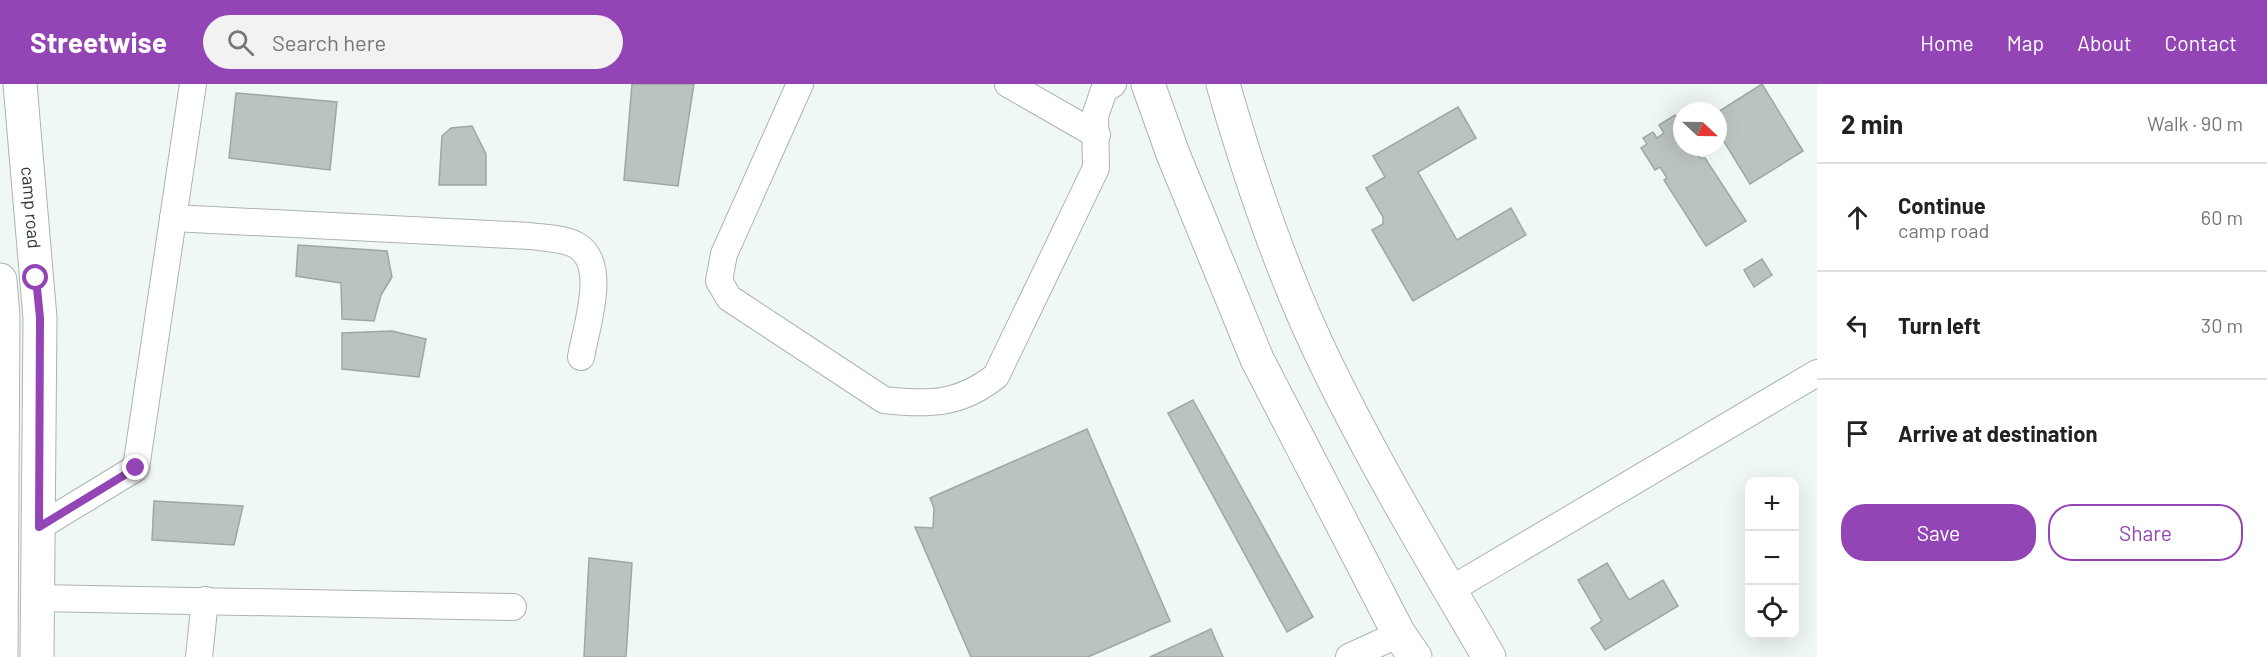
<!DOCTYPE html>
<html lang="en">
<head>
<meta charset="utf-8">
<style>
  :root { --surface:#fff; --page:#f2f2f2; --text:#222; --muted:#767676; --line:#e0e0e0; --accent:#9445b5 }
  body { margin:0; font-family:Barlow,sans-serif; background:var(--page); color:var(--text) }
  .controls { position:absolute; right:18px; bottom:18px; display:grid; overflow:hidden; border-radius:12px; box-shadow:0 6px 24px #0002 }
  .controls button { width:54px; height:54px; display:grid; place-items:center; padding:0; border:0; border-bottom:2px solid var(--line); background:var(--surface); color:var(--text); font:30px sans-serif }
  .compass { position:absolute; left:1673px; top:18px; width:54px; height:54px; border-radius:50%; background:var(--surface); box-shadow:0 6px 24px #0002; rotate:112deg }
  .stop { position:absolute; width:18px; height:18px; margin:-14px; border:4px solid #9445b5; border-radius:50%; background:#fff }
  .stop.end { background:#9445b5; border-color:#fff; box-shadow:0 2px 6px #0008 }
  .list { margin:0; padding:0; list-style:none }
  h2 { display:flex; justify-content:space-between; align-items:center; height:78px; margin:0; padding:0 24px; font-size:26px }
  h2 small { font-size:20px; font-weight:400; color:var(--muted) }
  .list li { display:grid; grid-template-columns:39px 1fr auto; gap:18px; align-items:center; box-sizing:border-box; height:108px; padding:0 24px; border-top:2px solid var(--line) }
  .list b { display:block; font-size:22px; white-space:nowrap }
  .list p { margin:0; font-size:20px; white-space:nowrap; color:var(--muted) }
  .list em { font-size:20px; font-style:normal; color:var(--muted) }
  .actions { display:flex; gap:12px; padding:18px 24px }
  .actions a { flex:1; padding:14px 0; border:2px solid var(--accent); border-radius:24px; text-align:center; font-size:21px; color:var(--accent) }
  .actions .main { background:var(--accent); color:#fff }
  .icon { flex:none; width:33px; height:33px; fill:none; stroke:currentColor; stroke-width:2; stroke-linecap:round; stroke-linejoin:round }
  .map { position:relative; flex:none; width:1817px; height:573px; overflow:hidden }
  header { display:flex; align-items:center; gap:36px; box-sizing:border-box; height:84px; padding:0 30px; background:var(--accent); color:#fff }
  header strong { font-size:28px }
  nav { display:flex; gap:33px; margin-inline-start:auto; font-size:21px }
  .search { width:420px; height:54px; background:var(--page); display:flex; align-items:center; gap:15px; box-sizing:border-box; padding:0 21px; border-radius:33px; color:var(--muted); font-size:22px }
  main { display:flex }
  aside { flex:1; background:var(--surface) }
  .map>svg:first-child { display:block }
  .building { fill:#bbc3bf; stroke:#9ea7a2; stroke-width:1.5 }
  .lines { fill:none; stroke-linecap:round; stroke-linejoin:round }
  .minor-casing { stroke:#acb4b0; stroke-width:28 }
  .major-casing { stroke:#acb4b0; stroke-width:35 }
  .minor { stroke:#fff; stroke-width:26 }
  .major { stroke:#fff; stroke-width:33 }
  .route { stroke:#9445b5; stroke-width:8 }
  .labels { text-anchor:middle; stroke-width:4.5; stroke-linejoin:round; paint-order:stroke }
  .street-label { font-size:18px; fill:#333735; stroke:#eff8f3 }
</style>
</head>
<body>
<header>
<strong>Streetwise</strong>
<div class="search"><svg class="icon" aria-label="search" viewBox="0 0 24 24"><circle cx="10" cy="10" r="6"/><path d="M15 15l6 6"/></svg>Search here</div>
<nav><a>Home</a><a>Map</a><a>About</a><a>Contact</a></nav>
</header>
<main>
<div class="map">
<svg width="1817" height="573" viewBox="0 0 1817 573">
  <rect width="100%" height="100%" fill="#eff8f3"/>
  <g class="building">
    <path d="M632,0H694L678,102L624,96Z"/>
    <path d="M1762,0L1803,67L1750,100L1718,48V28Z"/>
    <path d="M236,9L337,18L330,86L229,74Z"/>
    <path d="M1458,23L1476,54L1418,88L1457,156L1511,124L1526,151L1413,217L1372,146L1383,140V133L1366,104L1385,93L1373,72Z"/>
    <path d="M1675,31L1678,35L1682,33V63H1698L1694,65L1700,74H1705L1746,137L1706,162L1664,96L1667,94L1660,83L1655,86L1641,64L1647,60L1643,54L1653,48L1657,54L1664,49L1659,41Z"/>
    <path d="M472,42L486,70V101H439L442,52L451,44Z"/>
    <path d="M298,161L387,167L392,193L381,211L374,237L342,235L341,199L296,192Z"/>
    <path d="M1762,175L1772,191L1754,203L1744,186Z"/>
    <path d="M392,247L426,255L419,293L342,285V249Z"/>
    <path d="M1193,316L1313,533L1287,548L1168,329Z"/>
    <path d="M1087,345L1170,537L1088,573H971L915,443L933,444L934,424L930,414Z"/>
    <path d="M154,417L243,422L234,461L152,456Z"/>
    <path d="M589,474L632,479L626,573H584Z"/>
    <path d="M1607,479L1629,516L1663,496L1678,522L1605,566L1591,544L1602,537L1578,496Z"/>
    <path d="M1211,545L1223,573H1150Z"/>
  </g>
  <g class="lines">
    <defs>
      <g id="minor">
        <path d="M800,0L724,170L719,197L729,214L884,316C928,321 960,321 996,292L1096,84L1095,32L1104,6L1113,0"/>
        <path d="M1008,0L1097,51"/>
        <path d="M173,134L530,152C544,154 563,154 576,161C609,179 586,243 581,273"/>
        <path d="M39,443L136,384L193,0"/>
        <path d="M1450,506L1817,289"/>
        <path d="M38,514L513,523"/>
        <path d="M199,573L205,516"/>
        <path d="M1349,573L1399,550"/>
      </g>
      <g id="major">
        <path id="s1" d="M20,0L40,234L37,573"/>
        <path d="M1148,0L1173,70L1257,275L1399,550L1415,573"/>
        <path d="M1223,0C1251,98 1284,195 1329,286C1377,384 1434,479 1489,573"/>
        <path d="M0,196L3,232L1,573"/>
      </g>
    </defs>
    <use href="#minor" class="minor-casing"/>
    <use href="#major" class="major-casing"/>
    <use href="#minor" class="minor"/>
    <use href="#major" class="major"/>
  </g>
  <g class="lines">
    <path class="route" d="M36,194L40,234L39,443L136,384"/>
  </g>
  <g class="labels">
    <g class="street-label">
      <text dy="6" stroke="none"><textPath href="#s1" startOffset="124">camp road</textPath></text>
    </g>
  </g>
</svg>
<div class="controls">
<button>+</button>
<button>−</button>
<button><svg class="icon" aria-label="locate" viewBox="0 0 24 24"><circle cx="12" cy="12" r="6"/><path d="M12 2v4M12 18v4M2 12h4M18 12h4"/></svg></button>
</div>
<svg class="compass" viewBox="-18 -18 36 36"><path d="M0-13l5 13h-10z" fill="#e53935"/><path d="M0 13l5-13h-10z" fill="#767676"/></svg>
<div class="stop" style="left:36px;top:194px"></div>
<div class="stop end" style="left:136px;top:384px"></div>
</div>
<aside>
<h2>2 min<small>Walk · 90 m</small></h2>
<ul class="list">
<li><svg class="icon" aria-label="ahead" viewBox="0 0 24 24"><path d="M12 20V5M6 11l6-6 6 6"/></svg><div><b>Continue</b><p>camp road</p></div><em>60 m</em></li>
<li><svg class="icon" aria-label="left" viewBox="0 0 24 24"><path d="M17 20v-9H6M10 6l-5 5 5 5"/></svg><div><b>Turn left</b></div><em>30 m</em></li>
<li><svg class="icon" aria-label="arrive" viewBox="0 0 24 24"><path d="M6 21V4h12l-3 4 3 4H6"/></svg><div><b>Arrive at destination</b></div></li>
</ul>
<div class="actions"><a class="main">Save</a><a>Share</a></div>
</aside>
</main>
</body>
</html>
